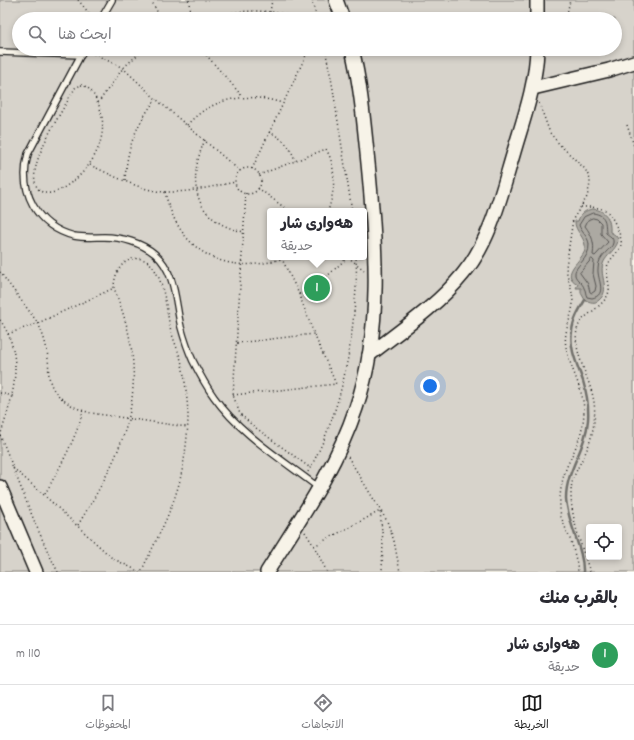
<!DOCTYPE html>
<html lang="ar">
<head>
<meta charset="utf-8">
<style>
  :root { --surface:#fff; --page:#f2f2f3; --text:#2b2b33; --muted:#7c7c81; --line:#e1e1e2; --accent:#1c1c1c }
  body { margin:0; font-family:Dekko,"Playpen Sans Arabic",sans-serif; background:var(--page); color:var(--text); direction:rtl }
  .controls { position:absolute; right:12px; bottom:12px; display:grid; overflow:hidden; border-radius:4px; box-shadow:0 2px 6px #0003 }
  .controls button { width:36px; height:36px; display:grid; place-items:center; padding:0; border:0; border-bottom:1px solid var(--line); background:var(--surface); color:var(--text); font:20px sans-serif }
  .you { position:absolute; left:430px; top:386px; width:14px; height:14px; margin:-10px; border:3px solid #fff; border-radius:50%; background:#1a73e8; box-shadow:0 0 0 6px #1a73e833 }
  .badge { display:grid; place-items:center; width:26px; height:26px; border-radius:50%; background:var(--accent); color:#fff; font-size:13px; font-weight:700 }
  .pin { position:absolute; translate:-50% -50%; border:2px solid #fff; box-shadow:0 1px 4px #0006 }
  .popup { position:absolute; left:267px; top:208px; width:100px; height:52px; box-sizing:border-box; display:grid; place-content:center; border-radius:4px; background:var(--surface); filter:drop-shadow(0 1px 3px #0005); font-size:13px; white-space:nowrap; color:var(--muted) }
  .popup b { font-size:15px; color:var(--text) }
  .popup::after { content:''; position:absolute; left:50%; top:100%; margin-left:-8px; border:8px solid transparent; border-top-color:var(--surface) }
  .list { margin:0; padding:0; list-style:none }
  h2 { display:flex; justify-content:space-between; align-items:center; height:52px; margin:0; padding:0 16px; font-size:17px }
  h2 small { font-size:13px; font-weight:400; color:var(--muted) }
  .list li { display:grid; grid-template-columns:26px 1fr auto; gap:12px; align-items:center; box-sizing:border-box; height:60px; padding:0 16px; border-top:1px solid var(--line) }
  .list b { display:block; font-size:15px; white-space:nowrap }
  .list p { margin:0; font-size:13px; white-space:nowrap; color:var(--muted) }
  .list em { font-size:13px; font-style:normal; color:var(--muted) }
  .icon { flex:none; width:22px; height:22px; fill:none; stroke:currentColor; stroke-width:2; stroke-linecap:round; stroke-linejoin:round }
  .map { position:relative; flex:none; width:634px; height:572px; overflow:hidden; direction:ltr }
  .search { position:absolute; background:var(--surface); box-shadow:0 2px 6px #0003; left:12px; right:12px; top:12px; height:44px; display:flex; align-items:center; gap:10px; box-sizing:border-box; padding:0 14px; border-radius:22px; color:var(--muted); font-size:15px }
  .sheet { height:112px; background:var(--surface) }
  nav { display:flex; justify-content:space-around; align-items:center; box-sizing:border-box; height:56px; border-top:1px solid var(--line); background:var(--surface); font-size:11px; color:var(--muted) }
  nav a { display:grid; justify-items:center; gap:2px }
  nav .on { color:var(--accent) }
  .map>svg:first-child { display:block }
  .green { fill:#d7d3cb; stroke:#7a7874; fill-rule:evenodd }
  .water { fill:#aca9a2; stroke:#72716c }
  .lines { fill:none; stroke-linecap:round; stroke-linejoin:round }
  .shore { stroke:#565452; stroke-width:1 }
  .stream { stroke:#72716c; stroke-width:2.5 }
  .service-casing { stroke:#1c1c1c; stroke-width:8 }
  .tertiary-casing { stroke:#1c1c1c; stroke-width:16 }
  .path { stroke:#1c1c1c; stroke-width:1.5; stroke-dasharray:1 3; stroke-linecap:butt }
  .service { stroke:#f7f3e8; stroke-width:5.5 }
  .tertiary { stroke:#f7f3e8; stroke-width:13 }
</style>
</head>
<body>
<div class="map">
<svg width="634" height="572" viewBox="0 0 634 572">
  <rect width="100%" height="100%" fill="#f7f3e8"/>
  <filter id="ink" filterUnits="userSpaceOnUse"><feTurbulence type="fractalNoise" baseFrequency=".025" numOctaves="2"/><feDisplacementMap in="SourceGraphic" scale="8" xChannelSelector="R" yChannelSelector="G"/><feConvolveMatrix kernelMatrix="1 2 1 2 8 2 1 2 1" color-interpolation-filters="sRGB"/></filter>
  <g filter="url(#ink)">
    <path class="green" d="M0,0H634V572H0ZM19,19H615V49H19ZM270,211H364V257H270ZM589,527H619V557H589Z"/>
    <path class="water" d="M593,209C606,210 611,220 610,232C630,241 606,253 603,264C599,276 611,290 599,300C595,304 590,302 585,300L581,293V288H576L578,284C558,274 583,260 585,250C587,237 574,232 575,221H578C580,214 585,210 593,209Z"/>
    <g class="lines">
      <g class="shore">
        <path d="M593,213C607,215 605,223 606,233C609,236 614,237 613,243C612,250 598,254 598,269C597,279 608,295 592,298L587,297C585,293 586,291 584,288C583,283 576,280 575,275C573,266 590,260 589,244C588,236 581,232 579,225L584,217Z"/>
        <path d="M593,218L597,219L601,223V234L608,242L595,256L593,255C595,243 592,235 585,226L588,220Z"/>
        <path d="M592,259L594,261L593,274L596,286L595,291L592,293L590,292L588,284L580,273Z"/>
      </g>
      <path class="stream" d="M583,572C584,550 567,522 566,498C566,470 586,449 588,420C589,406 587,394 583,381C577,364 569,349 572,331C573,320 579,310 585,300"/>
      <defs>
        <g id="service">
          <path d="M101,19L112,0"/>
          <path d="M84,49L28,154C18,191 36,226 74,236C84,238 94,237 104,237C122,237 142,243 155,254C176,272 175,302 181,327C184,338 188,350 193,361C199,373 206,386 214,397C241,435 283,460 319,488"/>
          <path d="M0,52L81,55"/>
        </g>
        <g id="tertiary">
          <path d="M336,0L343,19"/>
          <path d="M537,19V0"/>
          <path d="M533,88L609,70L634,62"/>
          <path d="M369,355C401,330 437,306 463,274C490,242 501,195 513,155C523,120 536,86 537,49"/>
          <path d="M0,487L36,572"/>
          <path d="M267,572C300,519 336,468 356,408C383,329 376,244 368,163C364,124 361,86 352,49"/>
        </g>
      </defs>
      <use href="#service" class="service-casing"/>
      <use href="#tertiary" class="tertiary-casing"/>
      <g class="path">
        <path d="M78,0L94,19"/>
        <path d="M151,0L161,19"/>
        <path d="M189,0L190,19"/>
        <path d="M312,0L317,19"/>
        <path d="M270,12L272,0"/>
        <path d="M201,19C234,10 269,7 301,19"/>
        <path d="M566,19L570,0"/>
        <path d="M201,49L243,97"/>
        <path d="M325,49L332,83L352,211"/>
        <path d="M90,52L123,68L156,99L240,171"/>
        <path d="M81,85C88,86 93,93 96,99C112,129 97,163 72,182C65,187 58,192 50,193C44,194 38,191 36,185C27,162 64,109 75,88Z"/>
        <path d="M98,103L123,68L144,49"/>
        <path d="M539,103L550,133L560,145L585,169L590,179V184L587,197L573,219L566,267C567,279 573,290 573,303C572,318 563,331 566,347C570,369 584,389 584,412C583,433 577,445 568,464C561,480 558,500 561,517L572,544L577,564L578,572"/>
        <path d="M187,125C212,97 248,92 282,103"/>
        <path d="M627,125L634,146"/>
        <path d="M269,132C283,139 291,146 295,161"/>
        <path d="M205,140C186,182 194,222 244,232"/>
        <path d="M90,165C112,175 141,191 165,192C189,193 213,186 236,182"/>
        <circle cx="248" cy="181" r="13"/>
        <path d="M252,169L309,49"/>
        <path d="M259,175L326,149C337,168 335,190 328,211"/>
        <path d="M125,180C127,147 136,125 156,99"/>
        <path d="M258,188L289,211"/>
        <path d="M165,192C178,250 223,277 281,259"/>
        <path d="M246,193L233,395L240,414L252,425L309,467"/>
        <path d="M581,207C589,207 598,207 605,210C612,214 623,238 621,245C618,254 608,259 607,268C606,279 613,288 606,298C600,307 589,313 581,321C566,343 591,378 594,402C596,416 593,434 588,447C583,459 575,471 572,483C567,508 582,548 590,572"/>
        <path d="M270,230V233"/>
        <path d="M348,257L364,270"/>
        <path d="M0,272L38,323C43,334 47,346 48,359C49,366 48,374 50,381C54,398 75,409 91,413L187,427"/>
        <path d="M299,294L324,279L348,257"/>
        <path d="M0,320C26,357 13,397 0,436"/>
        <path d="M8,334L38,323L114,288"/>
        <path d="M237,343L314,334"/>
        <path d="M0,393L13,396"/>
        <path d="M233,395L336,384L314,334L299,294L281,257"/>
        <path d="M0,435C19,481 35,528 58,572"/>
        <path d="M348,457L387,521L394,541L400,572"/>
        <path d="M13,468L44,495L112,558L140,572"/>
        <path d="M308,472C336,422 349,368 354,312C356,294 357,275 356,257"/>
        <path d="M45,494C60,467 75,441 83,411"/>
        <path d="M78,525C113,467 142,417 131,346C128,326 121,307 114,288C114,276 119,263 132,259C140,257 148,260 153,267C165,284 166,311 171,331C174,341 178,350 181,360C185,377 187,396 188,414C188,435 185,459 180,480C172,512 155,542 141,572"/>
        <path d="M305,532L314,546L327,572"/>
        <path d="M314,546L380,511L383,542L382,572"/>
      </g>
      <use href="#service" class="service"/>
      <use href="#tertiary" class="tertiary"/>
    </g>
  </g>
</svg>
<div class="controls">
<button><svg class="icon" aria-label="locate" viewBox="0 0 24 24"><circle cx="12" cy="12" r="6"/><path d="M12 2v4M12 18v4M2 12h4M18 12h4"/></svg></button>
</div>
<div class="you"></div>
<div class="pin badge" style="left:317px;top:288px;background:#2e9e5b">1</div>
<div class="popup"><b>هەواری شار</b>حديقة</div>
<div class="search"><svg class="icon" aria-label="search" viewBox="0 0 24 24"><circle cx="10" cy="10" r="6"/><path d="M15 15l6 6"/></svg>ابحث هنا</div>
</div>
<section class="sheet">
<h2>بالقرب منك<small></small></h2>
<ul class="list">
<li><span class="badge" style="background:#2e9e5b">1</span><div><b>هەواری شار</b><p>حديقة</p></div><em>110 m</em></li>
</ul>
</section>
<nav>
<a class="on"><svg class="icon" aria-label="map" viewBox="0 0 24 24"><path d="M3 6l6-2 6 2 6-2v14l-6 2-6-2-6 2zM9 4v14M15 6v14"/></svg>الخريطة</a>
<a><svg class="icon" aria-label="directions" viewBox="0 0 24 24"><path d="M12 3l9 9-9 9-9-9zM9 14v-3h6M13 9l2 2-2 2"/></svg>الاتجاهات</a>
<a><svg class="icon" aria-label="saved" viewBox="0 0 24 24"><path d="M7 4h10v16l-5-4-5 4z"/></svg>المحفوظات</a>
</nav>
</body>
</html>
